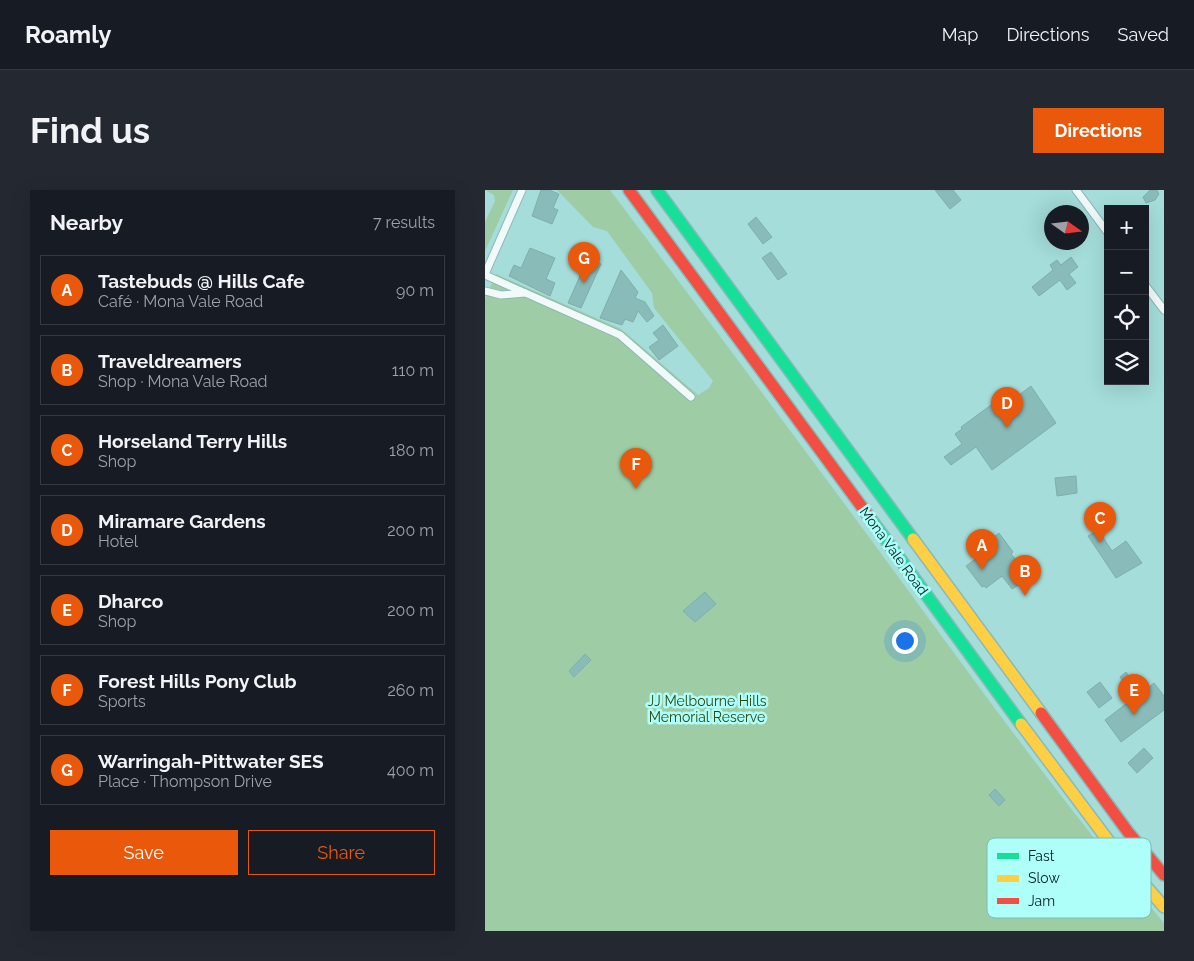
<!DOCTYPE html>
<html lang="en">
<head>
<meta charset="utf-8">
<style>
  :root { --surface:#171b24; --page:#242831; --text:#f1f3f6; --muted:#9ea1a6; --line:#363941; --accent:#ea580c }
  body { margin:0; font-family:Raleway,sans-serif; background:var(--page); color:var(--text) }
  .controls { position:absolute; right:15px; top:15px; display:grid; overflow:hidden; border-radius:0px; box-shadow:0 5px 20px #0002 }
  .controls button { width:45px; height:45px; display:grid; place-items:center; padding:0; border:0; border-bottom:1px solid var(--line); background:var(--surface); color:var(--text); font:25px sans-serif }
  .compass { position:absolute; left:559px; top:15px; width:45px; height:45px; border-radius:50%; background:var(--surface); box-shadow:0 5px 20px #0002; rotate:104deg }
  .you { position:absolute; left:419px; top:450px; width:18px; height:18px; margin:-12px; border:4px solid #fff; border-radius:50%; background:#1a73e8; box-shadow:0 0 0 8px #1a73e833 }
  .badge { display:grid; place-items:center; width:32px; height:32px; border-radius:50%; background:var(--accent); color:#fff; font-size:16px; font-weight:700 }
  .pin { position:absolute; translate:-50% -41px; filter:drop-shadow(0 1px 2px #0008) }
  .pin::after { content:''; position:absolute; top:26px; width:18px; height:15px; background:inherit; clip-path:polygon(0 0,100% 0,50% 100%) }
  .list { margin:0; padding:0; list-style:none }
  h2 { display:flex; justify-content:space-between; align-items:center; height:65px; margin:0; padding:0 20px; font-size:21px }
  h2 small { font-size:16px; font-weight:400; color:var(--muted) }
  .list li { display:grid; grid-template-columns:32px 1fr auto; gap:15px; align-items:center; box-sizing:border-box; height:70px; margin:0 10px 10px; padding:0 10px; border:1px solid var(--line); border-radius:0px }
  .list b { display:block; font-size:19px; white-space:nowrap }
  .list p { margin:0; font-size:16px; white-space:nowrap; color:var(--muted) }
  .list em { font-size:16px; font-style:normal; color:var(--muted) }
  .actions { display:flex; gap:10px; padding:15px 20px }
  .actions a { flex:1; padding:11px 0; border:1px solid var(--accent); border-radius:0px; text-align:center; font-size:18px; color:var(--accent) }
  .actions .main { background:var(--accent); color:#fff }
  .icon { flex:none; width:28px; height:28px; fill:none; stroke:currentColor; stroke-width:2; stroke-linecap:round; stroke-linejoin:round }
  .map { position:relative; flex:none; width:679px; height:741px; overflow:hidden; border-radius:0px }
  header { display:flex; align-items:center; gap:30px; box-sizing:border-box; height:70px; padding:0 25px; background:var(--surface); border-bottom:1px solid var(--line) }
  header strong { font-size:24px }
  nav { display:flex; gap:28px; margin-inline-start:auto; font-size:18px }
  .intro { display:flex; align-items:center; justify-content:space-between; box-sizing:border-box; height:120px; padding:0 30px }
  h1 { margin:0; font-size:35px }
  .button { padding:12px 22px; border-radius:0px; background:var(--accent); color:#fff; font-size:18px; font-weight:700 }
  main { display:flex; gap:30px; padding:0 30px }
  aside { flex:1; background:var(--surface); border-radius:0px; box-shadow:0 5px 20px #0002 }
  .map>svg:first-child { display:block }
  .green { fill:#9ecda5 }
  .building { fill:#89bbb9; stroke:#7faeac }
  .lines { fill:none; stroke-linecap:round; stroke-linejoin:round }
  .street-casing { stroke:#8bb9b7; stroke-width:9 }
  .fast-casing { stroke:#8bb9b7; stroke-width:14 }
  .slow-casing { stroke:#8bb9b7; stroke-width:14 }
  .jam-casing { stroke:#8bb9b7; stroke-width:14 }
  .street { stroke:#f1faf9; stroke-width:7 }
  .fast { stroke:#16e098; stroke-width:11 }
  .slow { stroke:#ffcf43; stroke-width:11 }
  .jam { stroke:#f24e42; stroke-width:11 }
  .labels { text-anchor:middle; stroke-width:5; stroke-linejoin:round; paint-order:stroke }
  .street-label { font-size:14px; fill:#001f1d; stroke:#aefffa }
  .park-label { font-size:14px; fill:#2d4711; stroke:#aefffa }
  .key { fill:#aefffa; stroke:#7abcb8; stroke-width:1 }
  .key-label { font-size:14px; fill:#001f1d }
</style>
</head>
<body>
<header>
<strong>Roamly</strong>
<nav><a>Map</a><a>Directions</a><a>Saved</a></nav>
</header>
<div class="intro"><h1>Find us</h1><a class="button">Directions</a></div>
<main>
<aside>
<h2>Nearby<small>7 results</small></h2>
<ul class="list">
<li><span class="badge">A</span><div><b>Tastebuds @ Hills Cafe</b><p>Café · Mona Vale Road</p></div><em>90 m</em></li>
<li><span class="badge">B</span><div><b>Traveldreamers</b><p>Shop · Mona Vale Road</p></div><em>110 m</em></li>
<li><span class="badge">C</span><div><b>Horseland Terry Hills</b><p>Shop</p></div><em>180 m</em></li>
<li><span class="badge">D</span><div><b>Miramare Gardens</b><p>Hotel</p></div><em>200 m</em></li>
<li><span class="badge">E</span><div><b>Dharco</b><p>Shop</p></div><em>200 m</em></li>
<li><span class="badge">F</span><div><b>Forest Hills Pony Club</b><p>Sports</p></div><em>260 m</em></li>
<li><span class="badge">G</span><div><b>Warringah-Pittwater SES</b><p>Place · Thompson Drive</p></div><em>400 m</em></li>
</ul>
<div class="actions"><a class="main">Save</a><a>Share</a></div>
</aside>
<div class="map">
<svg width="679" height="741" viewBox="0 0 679 741">
  <rect width="100%" height="100%" fill="#a4ddda"/>
  <g class="green">
    <path d="M0,0H28L0,61V32L10,11L9,5Z"/>
    <path d="M72,0H125C223,130 321,261 417,392C502,508 586,624 679,733V741H0V109L11,84L136,139L213,205L224,198L228,191L169,118L167,103L122,41L108,37Z"/>
  </g>
  <g class="building">
    <path d="M56,0H64L74,4L68,18L73,20L67,34L47,26Z"/>
    <path d="M450,0H468L476,10L465,19Z"/>
    <path d="M665,0H672L674,4L670,10L661,13L658,7Z"/>
    <path d="M271,27L287,47L278,54L263,34Z"/>
    <path d="M45,58L70,68L61,89L70,93L65,106L24,86L29,75L36,78Z"/>
    <path d="M286,62L302,84L293,90L277,68Z"/>
    <path d="M586,67L593,77L584,84L591,93L582,100L575,90L554,106L547,97L568,80L565,75L572,70L576,75Z"/>
    <path d="M103,68L116,74L96,118L83,113Z"/>
    <path d="M136,80L153,102L150,108L160,112L169,126L162,132L153,121L148,132L140,129L137,135L115,128Z"/>
    <path d="M178,135L193,156L174,170L164,157L174,150L168,143Z"/>
    <path d="M546,196L571,233L507,280L491,257L466,275L459,267L477,254L470,244L477,239L476,237L517,207L522,214Z"/>
    <path d="M591,286L592,303L572,306L570,288Z"/>
    <path d="M613,340L627,361L641,351L657,373L631,388L603,346Z"/>
    <path d="M514,343L528,362L526,364L546,387L527,399L517,386L501,398L499,396L497,397L481,376L500,362L496,357Z"/>
    <path d="M220,402L231,414L210,432L198,421Z"/>
    <path d="M100,464L106,470L89,487L84,481Z"/>
    <path d="M641,482L656,503L669,493L679,506V520L636,552L620,530L650,507L635,487Z"/>
    <path d="M615,492L627,508L614,518L602,502Z"/>
    <path d="M659,558L668,568L652,583L643,573Z"/>
    <path d="M510,599L520,610L514,616L504,605Z"/>
  </g>
  <g class="lines">
    <defs>
      <g id="street">
        <path d="M591,0L623,43"/>
        <path d="M0,84L37,0"/>
        <path d="M0,85L135,145L206,207"/>
        <path d="M660,95L679,120"/>
        <path d="M0,101L16,105L40,103"/>
      </g>
      <g id="fast">
        <path d="M172,0L428,349"/>
        <path d="M385,328L536,534"/>
      </g>
      <g id="slow">
        <path d="M428,349L556,523"/>
        <path d="M536,534L637,669L679,717"/>
      </g>
      <g id="jam">
        <path d="M144,0L385,328"/>
        <path d="M556,523L643,642L679,685"/>
      </g>
    </defs>
    <use href="#street" class="street-casing"/>
    <use href="#fast" class="fast-casing"/>
    <use href="#slow" class="slow-casing"/>
    <use href="#jam" class="jam-casing"/>
    <use href="#street" class="street"/>
    <use href="#fast" class="fast"/>
    <use href="#slow" class="slow"/>
    <use href="#jam" class="jam"/>
  </g>
  <g class="labels">
    <g class="street-label">
      <text transform="translate(409 361) rotate(54)" y="5">Mona Vale Road</text>
    </g>
    <g class="park-label">
      <text x="222" y="516">JJ Melbourne Hills<tspan x="222" dy="16">Memorial Reserve</tspan></text>
    </g>
  </g>
  <rect x="502" y="648" width="164" height="80" rx="8" class="key"/>
  <rect x="512" y="663" width="22" height="6" fill="#16e098"/>
  <rect x="512" y="685" width="22" height="7" fill="#ffcf43"/>
  <rect x="512" y="708" width="22" height="6" fill="#f24e42"/>
  <g class="key-label">
    <text x="543" y="671">Fast</text>
    <text x="543" y="693">Slow</text>
    <text x="543" y="716">Jam</text>
  </g>
</svg>
<div class="controls">
<button>+</button>
<button>−</button>
<button><svg class="icon" aria-label="locate" viewBox="0 0 24 24"><circle cx="12" cy="12" r="6"/><path d="M12 2v4M12 18v4M2 12h4M18 12h4"/></svg></button>
<button><svg class="icon" aria-label="layers" viewBox="0 0 24 24"><path d="M12 4l9 5-9 5-9-5zM3 14l9 5 9-5"/></svg></button>
</div>
<svg class="compass" viewBox="-18 -18 36 36"><path d="M0-13l5 13h-10z" fill="#e53935"/><path d="M0 13l5-13h-10z" fill="#9ea1a6"/></svg>
<div class="you"></div>
<div class="pin badge" style="left:497px;top:380px">A</div>
<div class="pin badge" style="left:540px;top:406px">B</div>
<div class="pin badge" style="left:615px;top:353px">C</div>
<div class="pin badge" style="left:522px;top:238px">D</div>
<div class="pin badge" style="left:649px;top:525px">E</div>
<div class="pin badge" style="left:151px;top:299px">F</div>
<div class="pin badge" style="left:99px;top:93px">G</div>
</div>
</main>
</body>
</html>
